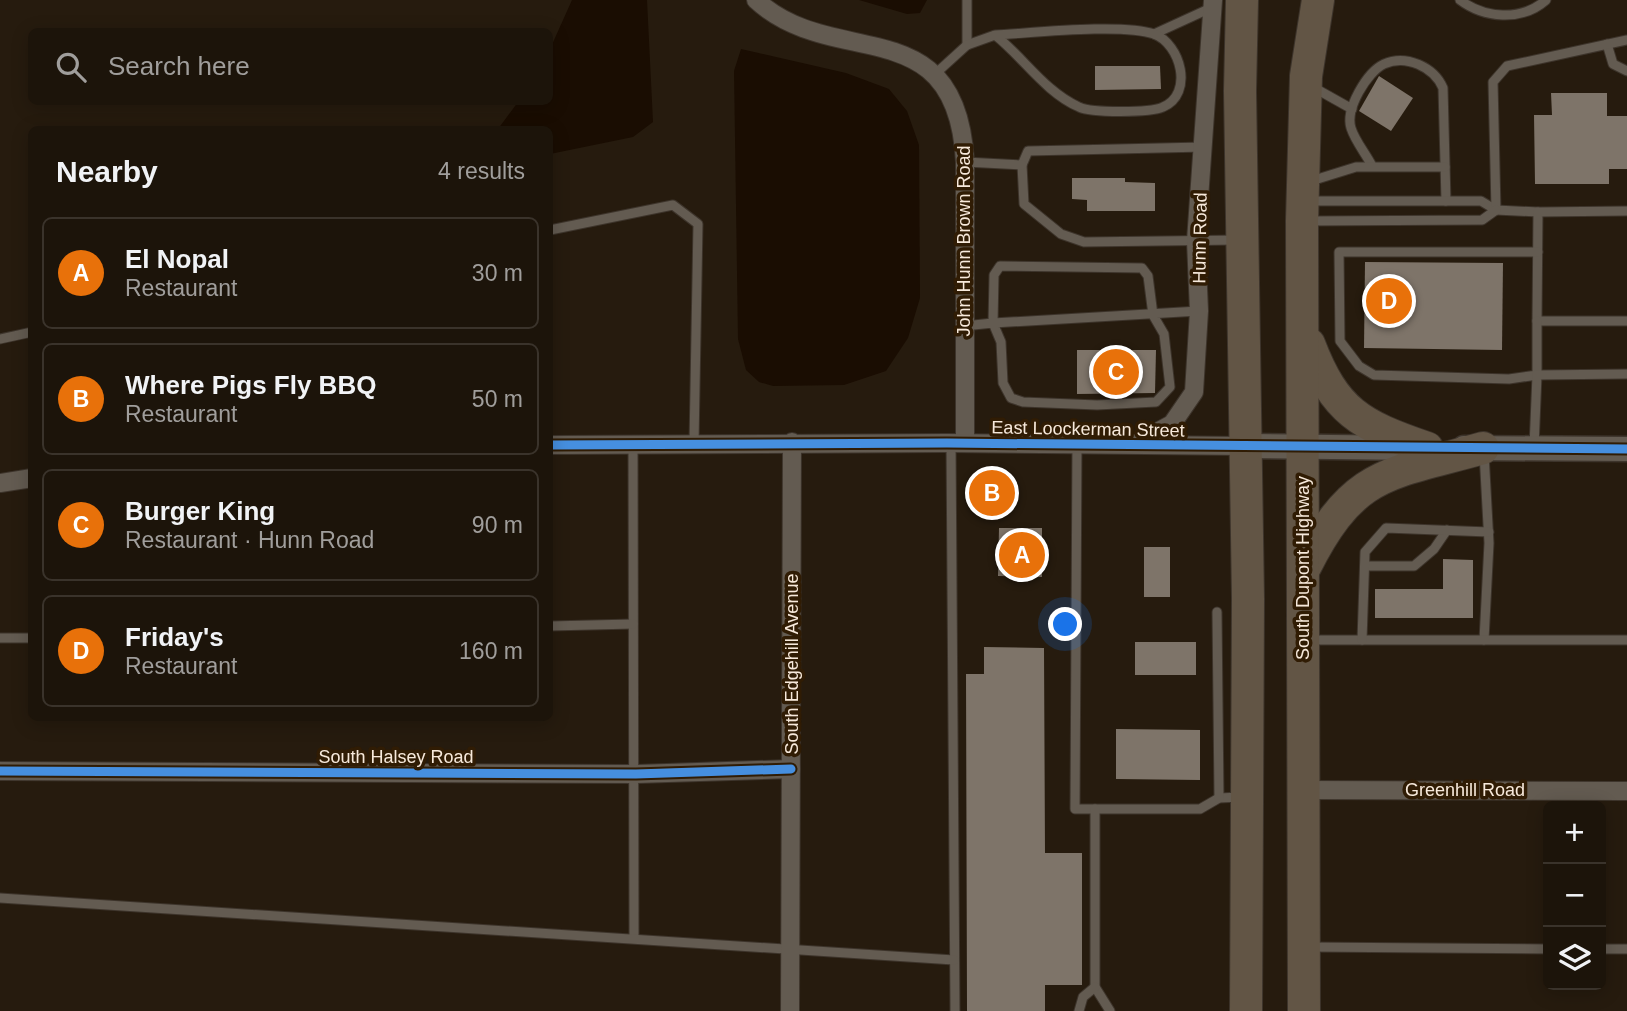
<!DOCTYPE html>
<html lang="en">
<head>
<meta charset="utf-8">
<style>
  :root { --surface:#1c140a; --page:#251d13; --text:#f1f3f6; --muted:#a09e9c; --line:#3a332b; --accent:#aea193 }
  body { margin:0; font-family:Helvetica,sans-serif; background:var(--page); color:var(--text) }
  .controls { position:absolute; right:21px; bottom:21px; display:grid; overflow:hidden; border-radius:10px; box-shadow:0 4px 18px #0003 }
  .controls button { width:63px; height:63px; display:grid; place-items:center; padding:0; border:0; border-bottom:2px solid var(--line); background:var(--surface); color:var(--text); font:35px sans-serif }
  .you { position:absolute; left:1066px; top:625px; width:24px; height:24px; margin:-18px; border:5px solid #fff; border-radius:50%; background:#1a73e8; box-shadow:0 0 0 10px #1a73e833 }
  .badge { display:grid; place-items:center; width:46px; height:46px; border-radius:50%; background:var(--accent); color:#fff; font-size:23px; font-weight:700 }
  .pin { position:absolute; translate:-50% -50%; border:4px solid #fff; box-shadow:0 2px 7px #0006 }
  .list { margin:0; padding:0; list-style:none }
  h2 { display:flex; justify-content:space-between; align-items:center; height:91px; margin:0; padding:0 28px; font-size:30px }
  h2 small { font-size:23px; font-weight:400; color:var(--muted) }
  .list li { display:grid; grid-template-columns:46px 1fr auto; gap:21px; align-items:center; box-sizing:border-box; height:112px; margin:0 14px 14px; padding:0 14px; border:2px solid var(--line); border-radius:10px }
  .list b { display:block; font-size:26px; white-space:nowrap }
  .list p { margin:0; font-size:23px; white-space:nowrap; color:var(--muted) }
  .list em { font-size:23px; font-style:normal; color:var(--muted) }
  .icon { flex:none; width:38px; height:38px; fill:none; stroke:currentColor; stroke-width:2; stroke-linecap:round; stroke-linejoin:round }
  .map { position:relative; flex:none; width:1627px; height:1011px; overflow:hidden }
  .search { position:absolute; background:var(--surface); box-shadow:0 4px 18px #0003; left:28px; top:28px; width:525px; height:77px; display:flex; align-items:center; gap:18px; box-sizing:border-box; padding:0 24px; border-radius:10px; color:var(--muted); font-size:26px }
  .panel { position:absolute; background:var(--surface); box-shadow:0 4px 18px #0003; left:28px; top:126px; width:525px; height:595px; border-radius:10px }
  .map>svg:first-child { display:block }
  .water { fill:#1a0d02 }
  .building { fill:#7e7469 }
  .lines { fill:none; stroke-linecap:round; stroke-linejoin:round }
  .lane-casing { stroke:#3d342b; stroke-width:11 }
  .street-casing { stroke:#3d342b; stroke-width:20 }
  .secondary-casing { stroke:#3d342b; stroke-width:27 }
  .highway-casing { stroke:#3d342b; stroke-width:34 }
  .lane { stroke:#635b51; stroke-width:9 }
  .street { stroke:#635b51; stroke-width:18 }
  .secondary { stroke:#635b51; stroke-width:24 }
  .highway { stroke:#625545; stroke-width:32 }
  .cycleway-casing { stroke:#301c04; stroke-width:13 }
  .cycleway { stroke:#468fdf; stroke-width:9 }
  .labels { text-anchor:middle; stroke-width:7; stroke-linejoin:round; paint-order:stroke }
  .street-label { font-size:18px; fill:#f7e9db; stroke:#301c04 }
</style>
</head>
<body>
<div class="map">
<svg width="1627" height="1011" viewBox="0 0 1627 1011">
  <rect width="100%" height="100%" fill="#261b0e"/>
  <g class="water">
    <path d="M572,0H647L653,122L633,137L550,154V130L498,129L518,102H550V49Z"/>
    <path d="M859,0H927L920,13L907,14Z"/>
    <path d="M741,49L846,73L889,89L907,111L919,145L920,298L908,338L886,371L844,385L773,386L759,382L746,370L738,339L734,71Z"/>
  </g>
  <g class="building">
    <path d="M1095,66H1160L1161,89L1095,90Z"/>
    <path d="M1379,76L1413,98L1391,131L1359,111Z"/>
    <path d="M1551,93H1607V116H1627V169H1609V184H1535L1534,115H1552Z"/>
    <path d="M1072,178H1125V182L1155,183V211H1087V200L1072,199Z"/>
    <path d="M1365,262L1503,263L1502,350L1364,348Z"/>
    <path d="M1077,350H1156L1155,393L1077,394Z"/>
    <path d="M999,528H1042V577L998,576Z"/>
    <rect x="1144" y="547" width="26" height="50"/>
    <path d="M1443,559L1473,560V618H1375V589H1443Z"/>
    <rect x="1135" y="642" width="61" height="33"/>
    <path d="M984,647L1044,648L1045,853H1082V985H1045V1011H967L966,674H984Z"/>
    <path d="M1116,729L1200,730V780L1116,779Z"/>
  </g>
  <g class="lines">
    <defs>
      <g id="lane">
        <path d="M1460,0C1484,18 1521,22 1546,0"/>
        <path d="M1154,34L1213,7"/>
        <path d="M1607,44L1613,64L1627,71"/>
        <path d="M967,45V0"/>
        <path d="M934,75L967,45L995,35C1023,57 1045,92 1079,107C1091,113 1150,113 1163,107C1194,94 1181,44 1154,34C1122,23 1032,33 995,35"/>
        <path d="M1311,86L1352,109"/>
        <path d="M1204,147L1028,151L1022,165L1024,204L1061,234L1084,242L1237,240"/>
        <path d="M965,162L1022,165"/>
        <path d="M1372,166C1366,154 1355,141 1351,128C1345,109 1367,72 1384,64C1406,54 1434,67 1443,88L1446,201"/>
        <path d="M1311,181L1356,167H1445"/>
        <path d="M1308,201H1481L1496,210L1538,212"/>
        <path d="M1496,210L1493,82L1507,66L1627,40"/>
        <path d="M1627,211L1538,212L1537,321H1627"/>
        <path d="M1308,221L1482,220L1496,210"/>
        <path d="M550,230L673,205L698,224L694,443"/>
        <path d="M1537,321V375L1509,379L1374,375L1359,366L1340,341L1339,252H1538"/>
        <path d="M964,326L993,323L994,275L1000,266L1142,268L1148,276L1153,315L1164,334L1170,387L1156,402L1097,405L1023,402L1011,398L1003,383L1001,342L993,323L1199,311"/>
        <path d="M0,339L32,332"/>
        <path d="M951,443L955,1011"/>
        <path d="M1077,444L1075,809H1200L1219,798L1241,797"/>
        <path d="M633,446L634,938"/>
        <path d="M1534,447L1537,375L1627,374"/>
        <path d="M1484,453L1489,543L1484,640"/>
        <path d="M1365,566H1414L1434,549L1447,530"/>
        <path d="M1217,612L1219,798"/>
        <path d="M550,626L633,624"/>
        <path d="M0,638H32"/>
        <path d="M1308,640H1627"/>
        <path d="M1362,640L1365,552L1386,528L1489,532"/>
        <path d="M1095,809V987L1110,1011"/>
        <path d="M0,898L954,960"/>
        <path d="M1309,947L1548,949"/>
        <path d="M1601,949H1627"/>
        <path d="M1079,1011L1083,997L1095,987"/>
      </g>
      <g id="street">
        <path d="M756,0C834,72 957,6 965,162V443"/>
        <path d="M1137,443L1172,424L1194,392L1199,311L1196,241L1213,0"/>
        <path d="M550,445L947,443L1246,446"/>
        <path d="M0,483L32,478"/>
        <path d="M0,771L636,774L791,769"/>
        <path d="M1303,790L1627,791"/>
        <path d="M790,1011L792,442"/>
      </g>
      <g id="secondary">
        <path d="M1246,446L1414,448"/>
        <path d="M1464,448L1627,449"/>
      </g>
      <g id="highway">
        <path d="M1242,0L1240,91L1248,599L1246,1011"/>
        <path d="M1309,344C1335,412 1360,425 1427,448"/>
        <path d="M1305,567C1354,470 1387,475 1483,448"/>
        <path d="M1304,1011L1302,221L1306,76L1318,0"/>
      </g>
    </defs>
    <use href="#lane" class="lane-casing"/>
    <use href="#street" class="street-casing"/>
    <use href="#secondary" class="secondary-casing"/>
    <use href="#highway" class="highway-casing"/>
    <use href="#lane" class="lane"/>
    <use href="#street" class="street"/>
    <use href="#secondary" class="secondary"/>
    <use href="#highway" class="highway"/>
    <defs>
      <g id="cycleway">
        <path d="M550,445L947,443L1627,449"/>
        <path d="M0,771L636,774L791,769"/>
      </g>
    </defs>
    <use href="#cycleway" class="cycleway-casing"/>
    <use href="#cycleway" class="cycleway"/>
  </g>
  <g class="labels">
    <g class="street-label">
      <text transform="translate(1200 238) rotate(-89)" y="6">Hunn Road</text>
      <text transform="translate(964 241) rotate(-90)" y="6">John Hunn Brown Road</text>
      <text transform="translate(1088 429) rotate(1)" y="6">East Loockerman Street</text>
      <text transform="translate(1303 568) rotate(-90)" y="6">South Dupont Highway</text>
      <text transform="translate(792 664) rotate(-90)" y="6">South Edgehill Avenue</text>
      <text x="396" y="763">South Halsey Road</text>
      <text x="1465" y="796">Greenhill Road</text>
    </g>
  </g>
</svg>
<div class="controls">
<button>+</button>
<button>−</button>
<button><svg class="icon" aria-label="layers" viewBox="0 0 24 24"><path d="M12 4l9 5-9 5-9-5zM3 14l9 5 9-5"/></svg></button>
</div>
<div class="you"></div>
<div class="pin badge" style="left:1022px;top:555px;background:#e8710a">A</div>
<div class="pin badge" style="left:992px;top:493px;background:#e8710a">B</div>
<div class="pin badge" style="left:1116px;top:372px;background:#e8710a">C</div>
<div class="pin badge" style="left:1389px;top:301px;background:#e8710a">D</div>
<div class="search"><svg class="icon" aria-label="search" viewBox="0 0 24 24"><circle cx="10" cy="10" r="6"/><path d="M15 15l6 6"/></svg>Search here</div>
<section class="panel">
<h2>Nearby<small>4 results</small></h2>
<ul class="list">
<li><span class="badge" style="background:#e8710a">A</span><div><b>El Nopal</b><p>Restaurant</p></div><em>30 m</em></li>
<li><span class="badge" style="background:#e8710a">B</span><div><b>Where Pigs Fly BBQ</b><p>Restaurant</p></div><em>50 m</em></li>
<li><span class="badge" style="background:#e8710a">C</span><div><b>Burger King</b><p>Restaurant · Hunn Road</p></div><em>90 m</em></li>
<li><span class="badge" style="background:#e8710a">D</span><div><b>Friday's</b><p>Restaurant</p></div><em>160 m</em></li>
</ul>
</section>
</div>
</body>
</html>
